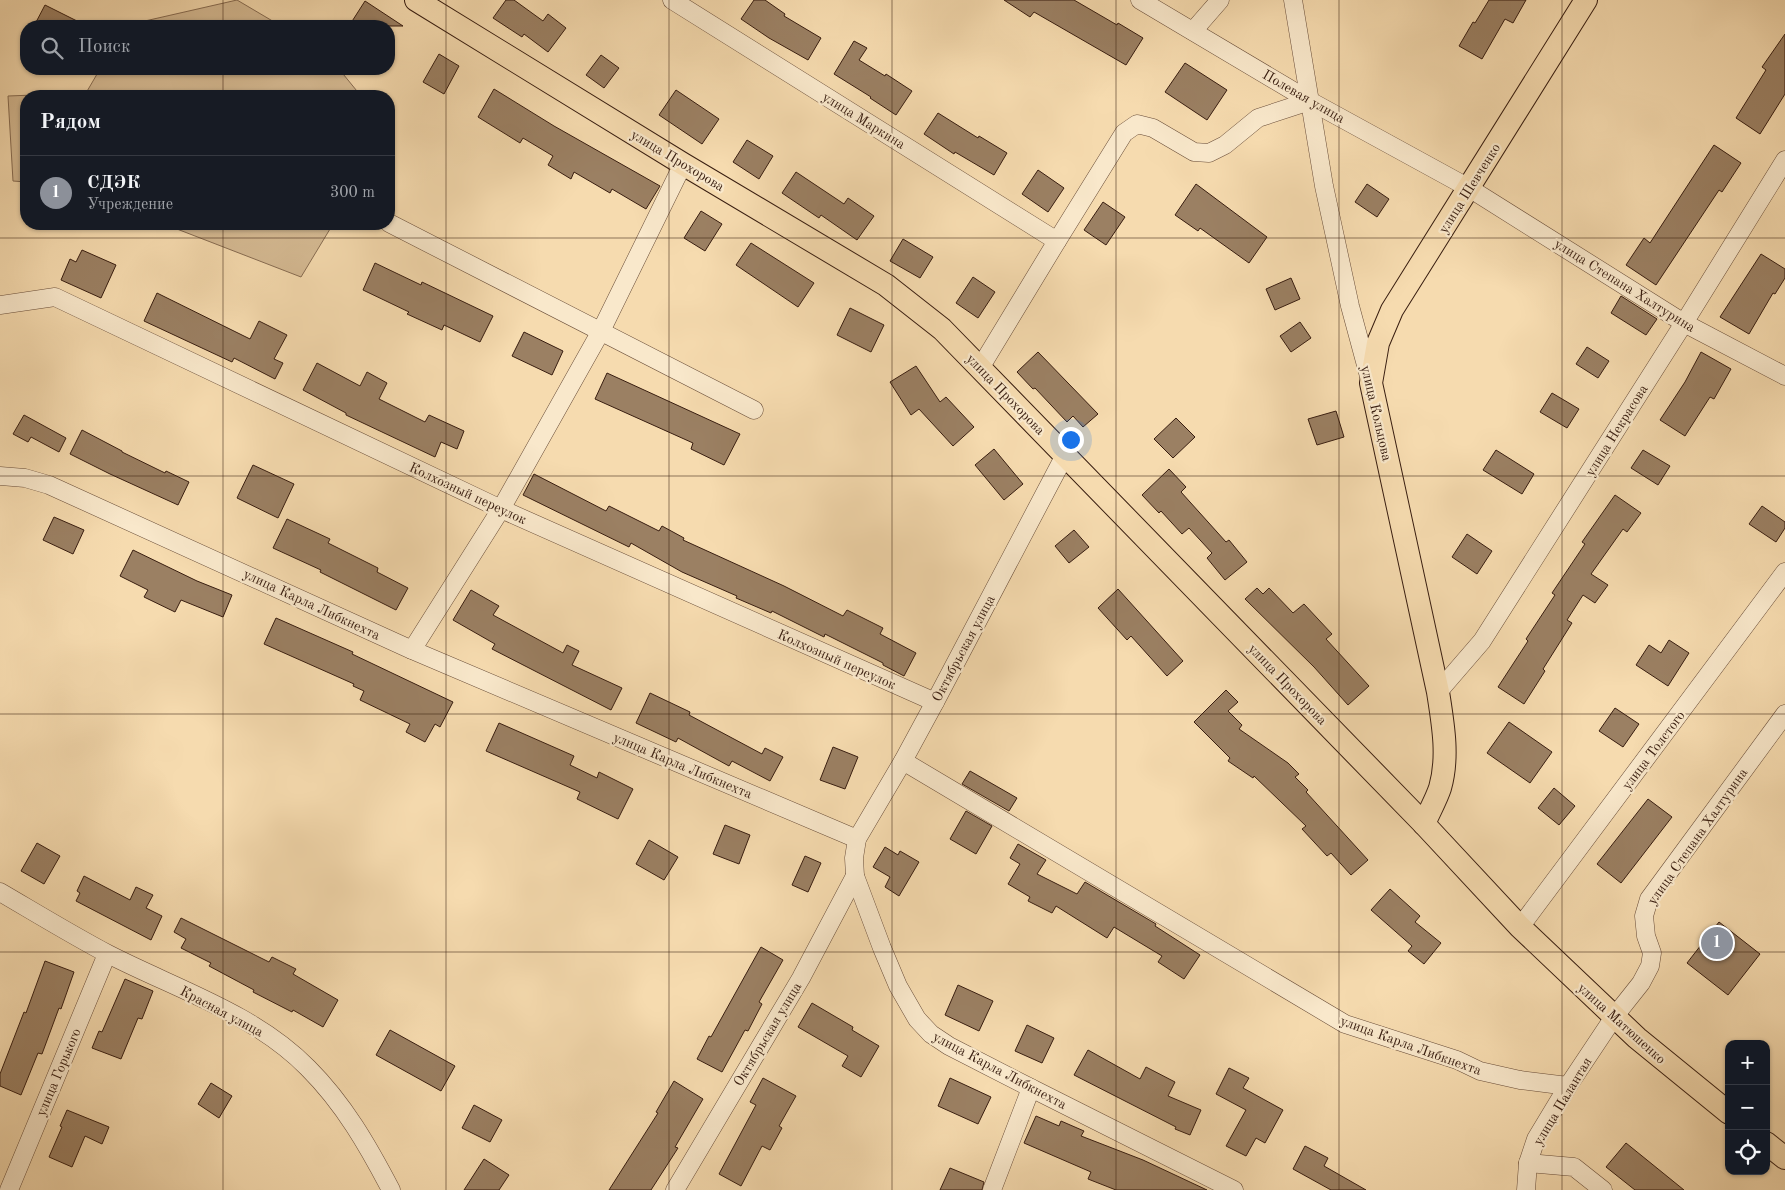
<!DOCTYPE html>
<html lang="ru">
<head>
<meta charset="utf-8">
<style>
  :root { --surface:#171b24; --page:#20242c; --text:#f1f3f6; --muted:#9ea1a6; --line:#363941; --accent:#8c9099 }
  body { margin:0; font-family:"Old Standard TT",serif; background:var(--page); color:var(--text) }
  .controls { position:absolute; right:15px; bottom:15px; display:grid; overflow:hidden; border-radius:10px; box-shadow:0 1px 4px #0004 }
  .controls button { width:45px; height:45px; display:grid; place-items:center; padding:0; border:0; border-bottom:1px solid var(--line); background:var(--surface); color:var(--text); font:25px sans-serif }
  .you { position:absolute; left:1070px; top:439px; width:18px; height:18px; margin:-12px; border:4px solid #fff; border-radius:50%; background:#1a73e8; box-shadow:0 0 0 8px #1a73e833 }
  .badge { display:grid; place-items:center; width:32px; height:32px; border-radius:50%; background:var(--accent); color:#fff; font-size:16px; font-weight:700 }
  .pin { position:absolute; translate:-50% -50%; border:2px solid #fff; box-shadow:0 1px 5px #0006 }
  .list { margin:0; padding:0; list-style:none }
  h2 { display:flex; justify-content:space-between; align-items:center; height:65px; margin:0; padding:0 20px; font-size:21px }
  h2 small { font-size:16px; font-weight:400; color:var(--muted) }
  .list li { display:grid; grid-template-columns:32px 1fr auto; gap:15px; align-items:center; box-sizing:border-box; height:75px; padding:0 20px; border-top:1px solid var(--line) }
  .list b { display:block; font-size:19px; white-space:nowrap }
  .list p { margin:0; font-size:16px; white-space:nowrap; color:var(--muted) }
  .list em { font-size:16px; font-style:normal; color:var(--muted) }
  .icon { flex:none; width:28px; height:28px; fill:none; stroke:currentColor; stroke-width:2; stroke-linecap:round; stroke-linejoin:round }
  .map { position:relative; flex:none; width:1785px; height:1190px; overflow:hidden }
  .search { position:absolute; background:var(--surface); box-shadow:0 1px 4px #0004; left:20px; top:20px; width:375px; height:55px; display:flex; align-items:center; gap:12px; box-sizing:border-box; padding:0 18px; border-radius:20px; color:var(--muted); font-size:19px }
  .panel { position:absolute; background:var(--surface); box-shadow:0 1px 4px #0004; left:20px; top:90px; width:375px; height:140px; border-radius:20px }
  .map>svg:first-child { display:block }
  .green { fill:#d6bb94; stroke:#876c52 }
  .building { fill:#9b8063; stroke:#381d10 }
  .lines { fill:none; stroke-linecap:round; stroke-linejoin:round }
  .minor-casing { stroke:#684c38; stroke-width:19 }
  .major-casing { stroke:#381d10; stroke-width:24 }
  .minor { stroke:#f9e8cb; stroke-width:18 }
  .major { stroke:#f6dbaf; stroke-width:22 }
  .grid { fill:none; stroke:#381d10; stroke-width:1; stroke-opacity:0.55 }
  .labels { text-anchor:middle; stroke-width:4.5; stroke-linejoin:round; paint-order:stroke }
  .street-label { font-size:14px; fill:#381d10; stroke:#f9e8cb }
</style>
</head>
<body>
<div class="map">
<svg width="1785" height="1190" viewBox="0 0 1785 1190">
  <rect width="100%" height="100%" fill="#f6dbaf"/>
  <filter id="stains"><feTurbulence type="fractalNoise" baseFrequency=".004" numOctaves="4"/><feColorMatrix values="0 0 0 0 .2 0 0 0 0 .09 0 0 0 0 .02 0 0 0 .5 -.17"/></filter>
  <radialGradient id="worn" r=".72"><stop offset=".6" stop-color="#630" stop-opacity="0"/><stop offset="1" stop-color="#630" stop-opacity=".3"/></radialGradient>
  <g class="green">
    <path d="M237,0L281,26H123Z"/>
    <path d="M100,69H339L361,96H26V182L13,181L8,96L86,93Z"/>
    <path d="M164,224H333L301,277Z"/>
  </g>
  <g class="building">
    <path d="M506,0H514L543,21L548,14L566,28L548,52L524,34L522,37L493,18Z"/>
    <path d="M754,0H765L785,14L784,16L821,38L808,60L769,38L741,19Z"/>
    <path d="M1004,0H1074L1117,25L1118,23L1143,38L1126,65L1034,12L1030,17Z"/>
    <path d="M1489,0H1526L1513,23L1505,19L1482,59L1459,46L1473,22L1475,23Z"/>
    <path d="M365,1L403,26H349Z"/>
    <path d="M45,5L87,26H34Z"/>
    <path d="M1785,34V94L1760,134L1736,118L1766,70L1762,67Z"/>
    <path d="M854,41L867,48L859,60L885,76L886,74L912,91L896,115L870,98L871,97L834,74Z"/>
    <path d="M439,54L459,66L444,94L423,82Z"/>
    <path d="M601,55L619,68L604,88L586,75Z"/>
    <path d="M1185,63L1227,90L1207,120L1165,92Z"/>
    <path d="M494,89L554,126L660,186L646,209L612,189L610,193L574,172L571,179L548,165L553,156L523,138L520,143L478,117Z"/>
    <path d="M676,90L719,119L702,144L659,115Z"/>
    <path d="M938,113L978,138L979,136L1007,153L994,175L955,152L954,154L924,134Z"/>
    <path d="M747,140L773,156L759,179L733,162Z"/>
    <path d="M1714,145L1741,163L1722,192L1719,190L1656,285L1626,265L1644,238L1650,243Z"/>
    <path d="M1038,170L1064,188L1048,212L1022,194Z"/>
    <path d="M796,172L844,204L848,198L874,216L857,240L821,215L819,218L782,193Z"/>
    <path d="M1196,184L1267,237L1249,263L1200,228L1198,231L1175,215Z"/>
    <path d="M1367,184L1389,199L1377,217L1355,202Z"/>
    <path d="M1103,202L1125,217L1106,245L1084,230Z"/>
    <path d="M701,211L722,224L705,251L684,238Z"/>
    <path d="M903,239L933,257L920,278L890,261Z"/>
    <path d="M751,243L814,283L798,307L736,265Z"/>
    <path d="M82,250L116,265L101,298L61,280L70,259L76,262Z"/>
    <path d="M1761,254L1785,269V278L1775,294L1773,293L1749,334L1720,317Z"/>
    <path d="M375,263L421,285L422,282L493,316L480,342L444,325L442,330L407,314L409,312L363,290Z"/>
    <path d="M973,277L995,292L978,318L956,303Z"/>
    <path d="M1291,278L1300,299L1275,310L1266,289Z"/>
    <path d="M157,293L250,339L259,321L287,335L274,359L283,363L275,379L234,358L232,362L144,321Z"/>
    <path d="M1621,296L1657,319L1646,335L1611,313Z"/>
    <path d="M850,308L884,325L871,352L837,335Z"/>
    <path d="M1300,322L1311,338L1291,352L1280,336Z"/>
    <path d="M524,332L563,351L552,375L512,356Z"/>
    <path d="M1587,347L1609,361L1598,378L1576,364Z"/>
    <path d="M1038,352L1098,414L1083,427L1073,416L1067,422L1035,388L1033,389L1017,372Z"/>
    <path d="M1701,352L1731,369L1714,399L1710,397L1685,436L1660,420L1685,382Z"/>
    <path d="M317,363L360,386L367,372L387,383L379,399L425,422L429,415L464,431L457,449L441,442L435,457L346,415V413L303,390Z"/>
    <path d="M916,366L940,402L946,397L974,427L953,446L919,409L911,415L890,382Z"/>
    <path d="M607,373L740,434L724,465L691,449L693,443L595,399Z"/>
    <path d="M1552,393L1579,409L1567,428L1540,412Z"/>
    <path d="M1336,411L1344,437L1317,445L1308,419Z"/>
    <path d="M24,415L66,438L59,452L31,437L28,442L13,434Z"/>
    <path d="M1176,418L1195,437L1173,458L1154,439Z"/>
    <path d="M82,430L122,451V452L165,473L166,471L189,482L178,505L110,474L70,454Z"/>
    <path d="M994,449L1023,484L1004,500L975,465Z"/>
    <path d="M1496,450L1534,474L1522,494L1483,470Z"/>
    <path d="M1643,450L1670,466L1658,485L1631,468Z"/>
    <path d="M253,465L294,484L278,518L237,498Z"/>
    <path d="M1169,469L1186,487L1181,492L1226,542L1229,540L1247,562L1225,580L1207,558L1212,553L1189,528L1182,534L1161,511L1159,513L1142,495Z"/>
    <path d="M534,474L606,511L609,506L659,531L662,526L684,538L683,540L784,586L843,616L847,610L883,628L880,634L916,653L904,676L883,665V663L825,634L824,637L772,611L771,613L736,598L737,596L682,572L631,543L629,547L523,495Z"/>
    <path d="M1615,495L1641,513L1627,532L1623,529L1591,574L1608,585L1595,603L1583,595L1567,620L1572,623L1543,669L1545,671L1524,704L1498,687L1528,641L1526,639L1555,595L1552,593L1585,544L1582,542Z"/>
    <path d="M1762,506L1785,522V528L1776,542L1749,524Z"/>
    <path d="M54,517L84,530L73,554L43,540Z"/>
    <path d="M287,519L330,539L328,543L378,568L377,572L408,588L396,610L320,572L321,570L273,548Z"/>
    <path d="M1074,530L1089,547L1069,563L1055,546Z"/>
    <path d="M1467,534L1492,551L1477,574L1452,557Z"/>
    <path d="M133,550L197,581L232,595L223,617L181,600L175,612L144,597L148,590L120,576Z"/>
    <path d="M1257,588L1263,594L1269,588L1293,613L1304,604L1332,634L1326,639L1369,686L1348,705L1314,667L1245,599Z"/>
    <path d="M1118,589L1183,661L1167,676L1131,636L1127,640L1098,608Z"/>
    <path d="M471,590L499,606L493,615L563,653L567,645L579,651L572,665L622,688L611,710L492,649L495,644L453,620Z"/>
    <path d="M276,618L353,652L352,654L453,702L440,727L435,724L425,742L406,732L410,724L360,700L364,691L353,686L354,684L264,644Z"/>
    <path d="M1669,640L1689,653L1668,686L1636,665L1649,645L1661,653Z"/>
    <path d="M1226,690L1238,702L1228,711L1242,725L1239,729L1288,763L1299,774L1295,777L1308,790L1306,792L1368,860L1351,875L1331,853L1327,856L1302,829L1306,826L1254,776L1253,778L1228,761L1230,758L1194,722Z"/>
    <path d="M650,693L690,712L689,715L762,754L765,748L783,757L770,781L732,761L729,766L678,738L676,742L636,723Z"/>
    <path d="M1615,708L1639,724L1623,747L1599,731Z"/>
    <path d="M1509,722L1552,752L1530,783L1487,753Z"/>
    <path d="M499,723L574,756L570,765L597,778L599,772L633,789L618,819L577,799L580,792L486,751Z"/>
    <path d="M833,747L858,757L845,789L820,780Z"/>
    <path d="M970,771L1017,798L1009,811L962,784Z"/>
    <path d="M1554,788L1575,806L1559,825L1538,808Z"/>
    <path d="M1648,799L1672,817L1621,883L1597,864Z"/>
    <path d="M966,811L992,826L976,854L950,839Z"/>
    <path d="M725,825L750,835L739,864L713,854Z"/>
    <path d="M649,840L678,857L664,880L636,864Z"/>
    <path d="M37,843L60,856L44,884L21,871Z"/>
    <path d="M1018,844L1046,860L1037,874L1077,894L1085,882L1156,924L1155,926L1200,955L1184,979L1158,962L1162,956L1114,927L1107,938L1056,906L1052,913L1028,901L1030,897L1008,884L1020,864L1010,858Z"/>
    <path d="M885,847L898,855L900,851L919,862L899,896L885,887L890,877L873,867Z"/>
    <path d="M805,856L821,863L808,892L792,885Z"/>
    <path d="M84,876L130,900L136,887L153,895L146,908L162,916L151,940L76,901L80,893L77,891Z"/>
    <path d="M1390,889L1420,916L1415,922L1441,943L1424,964L1408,951L1412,946L1371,910Z"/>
    <path d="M181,918L269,962L272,957L296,969L293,974L338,1000L323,1027L293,1010L292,1012L253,992L254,990L209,966L211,963L181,948L186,939L174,932Z"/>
    <path d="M1719,922L1760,954L1728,995L1687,963Z"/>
    <path d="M761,947L783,960L759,1002L762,1004L748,1031L745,1030L722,1072L697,1059L709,1036L711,1037Z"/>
    <path d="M45,961L74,972L61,1009L59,1008L42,1054L38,1053L21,1095L0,1086V1074L24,1012L26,1013Z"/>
    <path d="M125,979L153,991L142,1019L138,1018L121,1059L92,1048L99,1031L102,1032Z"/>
    <path d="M958,985L993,1001L979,1031L945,1015Z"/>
    <path d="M812,1003L853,1027L852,1030L879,1046L861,1077L842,1066L848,1056L798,1027Z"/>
    <path d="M1027,1025L1054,1038L1042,1063L1015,1051Z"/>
    <path d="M390,1030L455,1066L441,1091L376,1055Z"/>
    <path d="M1088,1050L1140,1079L1146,1067L1175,1082L1168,1096L1201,1110L1190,1135L1175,1129L1176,1127L1074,1075Z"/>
    <path d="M1229,1068L1249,1078L1243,1088L1283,1110L1265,1143L1256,1138L1246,1156L1226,1146L1246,1110L1216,1094Z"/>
    <path d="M763,1078L796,1096L779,1126L782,1128L770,1150L762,1146L741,1186L719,1174L756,1105L750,1102Z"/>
    <path d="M950,1078L991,1097L978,1124L938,1106Z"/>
    <path d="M674,1081L703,1099L675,1147L678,1148L651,1190H609L658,1113L656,1112Z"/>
    <path d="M211,1083L232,1096L219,1118L198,1104Z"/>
    <path d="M474,1105L502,1120L490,1142L462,1128Z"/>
    <path d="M67,1110L109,1127L102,1144L85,1136L72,1167L49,1157L62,1127L60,1126Z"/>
    <path d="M1036,1116L1059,1126L1061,1121L1084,1131L1081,1136L1143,1160L1207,1190H1116L1088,1179L1091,1172L1024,1143Z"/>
    <path d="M1626,1143L1684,1190H1635L1606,1167Z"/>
    <path d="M1305,1146L1328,1158L1324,1166L1366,1190H1331L1293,1169Z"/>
    <path d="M484,1159L509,1175L499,1190H464Z"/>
    <path d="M950,1168L984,1182L982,1190H940Z"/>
  </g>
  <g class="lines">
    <defs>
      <g id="minor">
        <path d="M672,0L1057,241"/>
        <path d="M1140,0L1310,101L1469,188L1684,323L1785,376"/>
        <path d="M1293,0L1324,186L1350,306L1370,380"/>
        <path d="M1193,31L1220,0"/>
        <path d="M389,223L754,410"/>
        <path d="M0,305L55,297L501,509L935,702"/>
        <path d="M980,368L1057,241L1124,133L1137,124L1153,128L1194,152L1209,153L1225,145L1258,118L1310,101"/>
        <path d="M1065,455L935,702L903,761L857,839L854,858L855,876L882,948L898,986L917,1019L931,1034L949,1046L1031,1088L1234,1190"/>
        <path d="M0,476L25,478L49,485L412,650L857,839"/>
        <path d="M412,650L501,509L601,331L683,164"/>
        <path d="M1438,692L1482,641L1684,323L1785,160"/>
        <path d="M903,761L1345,1024L1457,1060L1480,1071L1520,1080L1568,1086"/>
        <path d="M0,892C36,913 72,935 108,954C176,989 254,1013 308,1068C344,1104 368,1146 391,1190"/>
        <path d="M1520,927L1785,572"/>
        <path d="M1528,1163L1574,1167L1603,1190"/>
        <path d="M9,1190L107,954"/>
        <path d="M675,1190L801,978L855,876"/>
        <path d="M992,1190L1031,1088"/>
        <path d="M1526,1190L1528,1163L1536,1139L1568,1086L1614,1017L1641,983L1650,966L1652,953L1646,936L1644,916L1649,899L1785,714"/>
      </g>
      <g id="major">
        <path d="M416,0L683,164L886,285L942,329L1424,824L1520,927L1637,1038L1729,1113"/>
        <path d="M1424,824C1429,812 1436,800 1440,788C1449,757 1443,724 1438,692L1371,383L1378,343L1392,310L1586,0"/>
        <path d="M1766,1143L1785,1158"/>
      </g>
    </defs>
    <use href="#minor" class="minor-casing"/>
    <use href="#major" class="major-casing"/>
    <use href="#minor" class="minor"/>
    <use href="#major" class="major"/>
  </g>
  <path class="grid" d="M223,0V26M446,0V1190M669,0V1190M892,0V1190M1116,0V1190M1339,0V1190M1562,0V1190M223,69V96M223,224V1190M0,238H1785M0,476H1785M0,714H1785M0,952H1785"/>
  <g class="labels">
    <g class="street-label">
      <text transform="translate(1304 96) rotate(30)" y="5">Полевая улица</text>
      <text transform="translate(864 120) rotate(32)" y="5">улица Маркина</text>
      <text transform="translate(678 160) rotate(31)" y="5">улица Прохорова</text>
      <text transform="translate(1469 188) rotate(-58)" y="5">улица Шевченко</text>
      <text transform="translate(1625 285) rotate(32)" y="5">улица Степана Халтурина</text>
      <text transform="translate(1006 394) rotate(46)" y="5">улица Прохорова</text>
      <text transform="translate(1377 413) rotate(77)" y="5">улица Кольцова</text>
      <text transform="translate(1616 430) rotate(-58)" y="5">улица Некрасова</text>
      <text transform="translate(468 493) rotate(25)" y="5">Колхозный переулок</text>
      <text transform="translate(312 604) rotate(25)" y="5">улица Карла Либкнехта</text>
      <text transform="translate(963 648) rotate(-62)" y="5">Октябрьская улица</text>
      <text transform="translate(837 659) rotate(24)" y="5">Колхозный переулок</text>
      <text transform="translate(1288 684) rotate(46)" y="5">улица Прохорова</text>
      <text transform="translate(1653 750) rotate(-53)" y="5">улица Толстого</text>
      <text transform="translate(683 765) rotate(23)" y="5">улица Карла Либкнехта</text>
      <text transform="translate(1697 836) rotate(-55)" y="5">улица Степана Халтурина</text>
      <text transform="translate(222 1011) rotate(28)" y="5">Красная улица</text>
      <text transform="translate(1622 1023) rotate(42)" y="5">улица Матюшенко</text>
      <text transform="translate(767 1034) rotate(-59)" y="5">Октябрьская улица</text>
      <text transform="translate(1411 1045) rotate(20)" y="5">улица Карла Либкнехта</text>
      <text transform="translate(1000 1070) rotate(28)" y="5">улица Карла Либкнехта</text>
      <text transform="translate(58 1072) rotate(-67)" y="5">улица Горького</text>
      <text transform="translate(1562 1101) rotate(-59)" y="5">улица Палантая</text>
    </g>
  </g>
  <rect width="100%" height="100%" filter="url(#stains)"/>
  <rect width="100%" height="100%" fill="url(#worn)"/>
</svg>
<div class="controls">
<button>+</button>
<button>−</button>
<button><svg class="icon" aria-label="locate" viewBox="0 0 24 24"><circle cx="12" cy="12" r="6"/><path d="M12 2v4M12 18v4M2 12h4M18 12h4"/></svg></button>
</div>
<div class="you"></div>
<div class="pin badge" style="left:1717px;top:943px">1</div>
<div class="search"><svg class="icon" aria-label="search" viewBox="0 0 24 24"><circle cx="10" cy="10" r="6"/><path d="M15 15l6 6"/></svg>Поиск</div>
<section class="panel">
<h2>Рядом<small></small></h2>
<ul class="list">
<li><span class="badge">1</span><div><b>СДЭК</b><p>Учреждение</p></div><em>300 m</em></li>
</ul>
</section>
</div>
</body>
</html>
